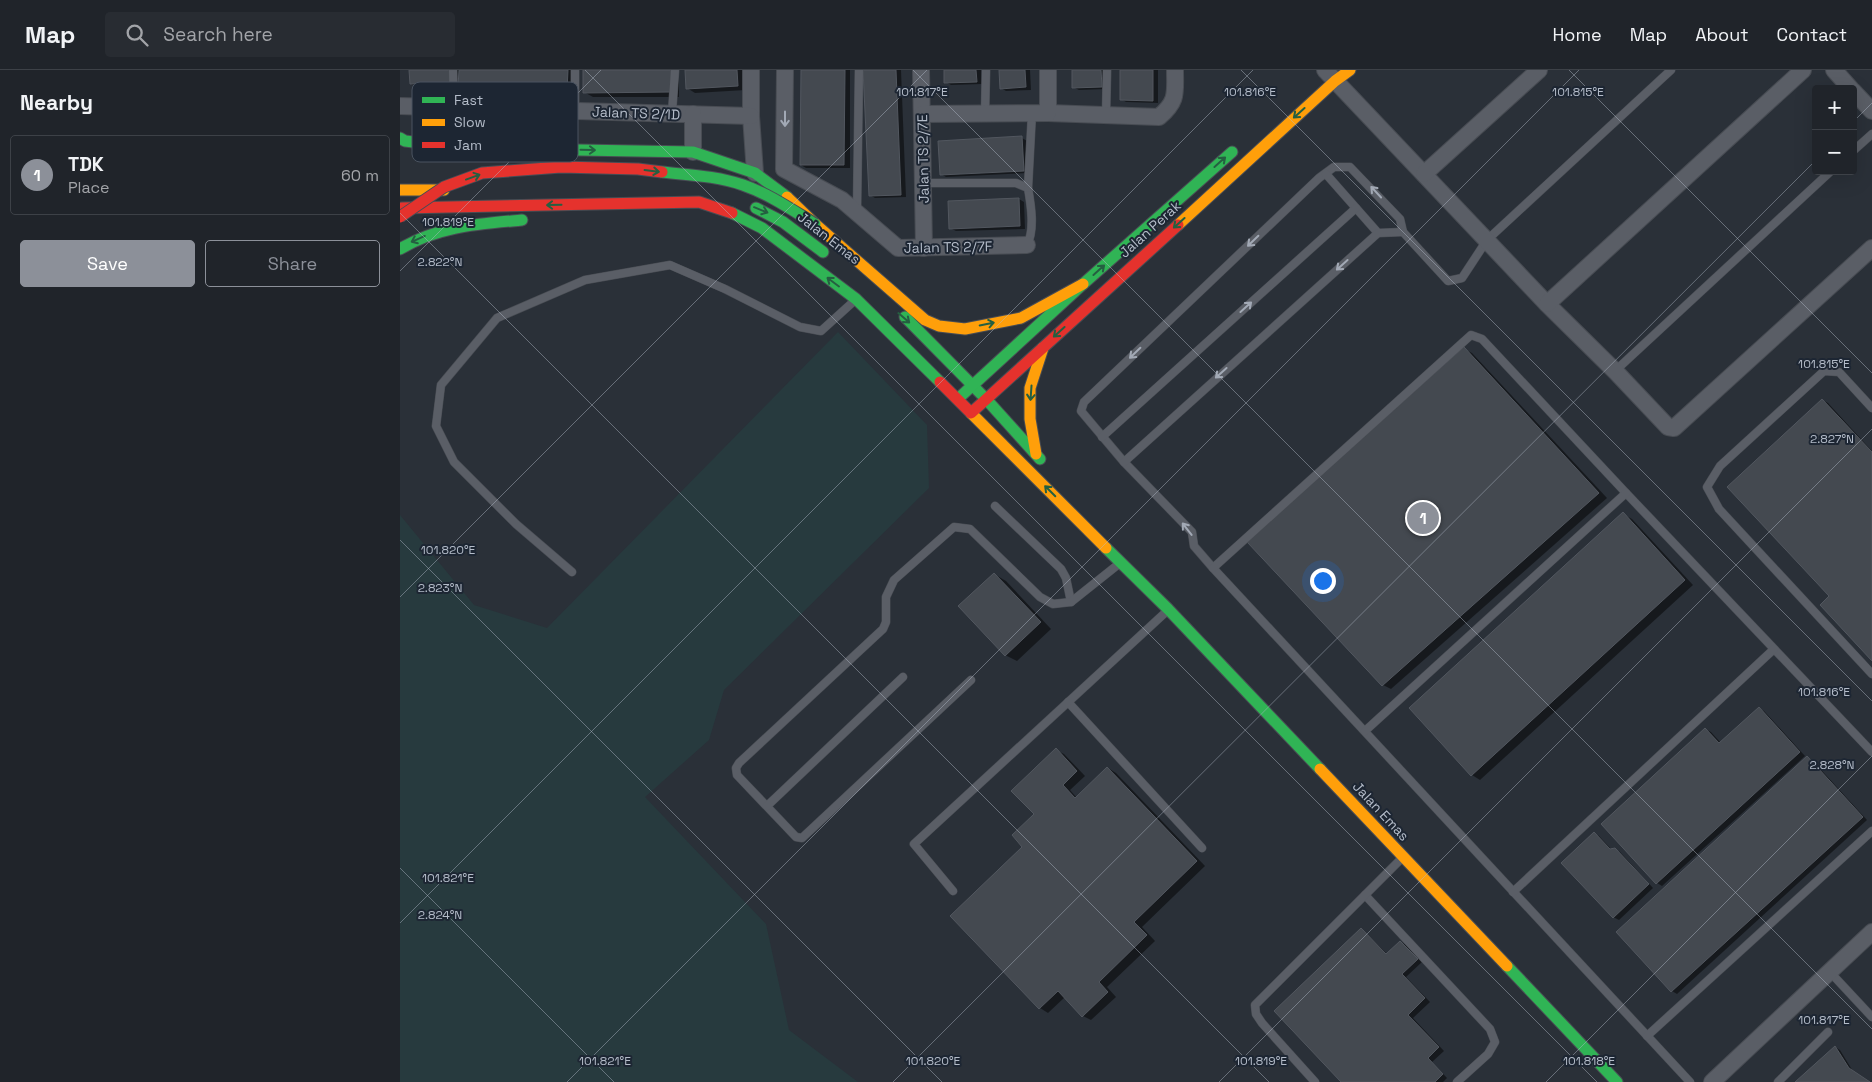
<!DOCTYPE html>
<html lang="en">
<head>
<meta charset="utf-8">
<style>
  :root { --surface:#20242a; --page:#282c32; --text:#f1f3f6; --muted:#a2a4a8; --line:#3d4147; --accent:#8c9099 }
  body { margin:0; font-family:"Space Grotesk",sans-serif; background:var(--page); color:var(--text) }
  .controls { position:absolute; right:15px; top:15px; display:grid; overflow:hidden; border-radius:5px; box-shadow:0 5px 20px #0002 }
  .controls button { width:45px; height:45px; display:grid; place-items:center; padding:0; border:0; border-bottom:1px solid var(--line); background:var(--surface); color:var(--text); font:25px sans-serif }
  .you { position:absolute; left:922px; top:510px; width:18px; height:18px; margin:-12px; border:4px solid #fff; border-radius:50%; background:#1a73e8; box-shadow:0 0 0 8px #1a73e833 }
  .badge { display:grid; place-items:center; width:32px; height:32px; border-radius:50%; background:var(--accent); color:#fff; font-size:16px; font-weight:700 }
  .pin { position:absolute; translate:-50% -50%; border:2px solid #fff; box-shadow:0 1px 5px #0006 }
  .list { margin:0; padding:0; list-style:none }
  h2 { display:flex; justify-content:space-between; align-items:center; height:65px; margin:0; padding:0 20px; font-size:21px }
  h2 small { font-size:16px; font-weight:400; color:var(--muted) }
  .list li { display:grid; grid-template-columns:32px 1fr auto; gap:15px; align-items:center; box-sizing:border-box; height:80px; margin:0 10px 10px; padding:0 10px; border:1px solid var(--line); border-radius:5px }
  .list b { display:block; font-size:19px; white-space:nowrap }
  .list p { margin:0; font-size:16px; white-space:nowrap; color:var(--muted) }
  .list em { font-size:16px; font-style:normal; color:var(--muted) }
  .actions { display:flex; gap:10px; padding:15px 20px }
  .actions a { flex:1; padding:11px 0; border:1px solid var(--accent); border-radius:5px; text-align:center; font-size:18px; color:var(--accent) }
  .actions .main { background:var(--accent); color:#fff }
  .icon { flex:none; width:28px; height:28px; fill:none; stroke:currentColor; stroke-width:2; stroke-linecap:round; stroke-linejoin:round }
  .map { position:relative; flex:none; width:1472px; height:1012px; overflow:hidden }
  header { display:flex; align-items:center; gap:30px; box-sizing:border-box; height:70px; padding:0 25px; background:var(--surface); border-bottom:1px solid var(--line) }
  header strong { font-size:24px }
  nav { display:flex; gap:28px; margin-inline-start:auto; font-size:18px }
  .search { width:350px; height:45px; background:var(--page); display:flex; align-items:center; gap:12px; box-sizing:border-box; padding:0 18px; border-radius:5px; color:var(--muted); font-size:19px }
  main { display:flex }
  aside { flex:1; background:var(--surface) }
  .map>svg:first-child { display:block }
  .green { fill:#273a3e }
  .shadow { fill:#0007 }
  .building { fill:#444950; stroke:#52575f }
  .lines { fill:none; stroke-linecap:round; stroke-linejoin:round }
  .lane-casing { stroke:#484c53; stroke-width:9 }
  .street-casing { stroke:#484c53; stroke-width:18 }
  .fast-casing { stroke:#484c53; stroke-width:13 }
  .slow-casing { stroke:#484c53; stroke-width:13 }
  .jam-casing { stroke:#484c53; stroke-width:13 }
  .lane { stroke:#5a5e66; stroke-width:8 }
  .street { stroke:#5a5e66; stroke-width:16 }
  .fast { stroke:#30b455; stroke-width:11 }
  .slow { stroke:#ff9f0a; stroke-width:11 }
  .jam { stroke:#e5322d; stroke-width:11 }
  .fast-bridge-casing { stroke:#484c55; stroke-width:13; stroke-linecap:butt }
  .jam-bridge-casing { stroke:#484c55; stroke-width:13; stroke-linecap:butt }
  .fast-bridge { stroke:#30b455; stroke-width:11 }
  .jam-bridge { stroke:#e5322d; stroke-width:11 }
  .oneway { stroke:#255f41 }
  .oneway2 { stroke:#a2a9b5 }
  .ticks { fill:none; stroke:#b4bcc9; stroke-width:1; stroke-opacity:0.45 }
  .labels { text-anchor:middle; stroke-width:4; stroke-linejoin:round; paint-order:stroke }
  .street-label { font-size:14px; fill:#b4bcc9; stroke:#1d2633 }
  .key { fill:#1d2633; stroke:#4a5360; stroke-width:1 }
  .key-label { font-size:14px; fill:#b4bcc9 }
  .ticks-label { font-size:12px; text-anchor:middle; fill:#b4bcc9; stroke:#1d2633; stroke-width:4; stroke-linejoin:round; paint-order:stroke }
</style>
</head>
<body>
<header>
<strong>Map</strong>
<div class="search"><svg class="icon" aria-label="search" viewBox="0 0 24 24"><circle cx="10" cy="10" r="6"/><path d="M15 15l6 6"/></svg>Search here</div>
<nav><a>Home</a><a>Map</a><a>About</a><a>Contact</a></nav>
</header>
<main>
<aside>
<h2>Nearby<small></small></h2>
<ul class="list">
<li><span class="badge">1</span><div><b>TDK</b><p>Place</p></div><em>60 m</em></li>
</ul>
<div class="actions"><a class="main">Save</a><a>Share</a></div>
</aside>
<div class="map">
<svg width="1472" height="1012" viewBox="0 0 1472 1012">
  <rect width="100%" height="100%" fill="#2a3038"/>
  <path class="green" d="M438,262L527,355L529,418L324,620L309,670L245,727L366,854L389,960L458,1012H0V445L74,535L147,558Z"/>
  <g class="shadow">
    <path d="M11,0H176L175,24L68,22L60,17L19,18L11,14Z"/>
    <path d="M184,0H279V27H193L184,22Z"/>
    <path d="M286,0H345L346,20L295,23L287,18Z"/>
    <path d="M402,0H450V98H406L401,95Z"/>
    <path d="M465,0H501L506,127L475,128L470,125Z"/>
    <path d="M545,0H581L582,14L551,15L546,12Z"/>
    <path d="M600,0H630L631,20L606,21L601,18Z"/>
    <path d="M673,0H706L707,19L679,20L673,17Z"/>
    <path d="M721,0H758V33L726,32L721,29Z"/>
    <path d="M622,68L627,71L628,103L546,107L541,104Z"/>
    <path d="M619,129L624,132L625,159L556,161L550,158Z"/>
    <path d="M1064,279L1072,283L1207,428L991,619L983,615Z"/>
    <path d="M1422,330L1428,333L1472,381V589L1431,526Z"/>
    <path d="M1223,444L1232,449L1293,515L1080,710L1072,705L1011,638Z"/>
    <path d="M594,504L606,511L651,559L617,591L605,585Z"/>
    <path d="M1359,638L1364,641L1405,686L1262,816L1257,813L1305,659L1311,662L1321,673Z"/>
    <path d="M656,680L664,684L685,706L670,720L677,728L708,698L716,703L805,796L742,857L755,871L707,917L716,927L691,950L683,946L665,927L648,943L640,938L624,777Z"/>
    <path d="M1408,688L1413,691L1467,750L1277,924L1272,921L1218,862Z"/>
    <path d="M1194,763L1199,766L1212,780L1215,779L1220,782L1253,818L1219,850L1213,847Z"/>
    <path d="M961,860L966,863L988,885L1001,872L1006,875L1022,892L1006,907L1030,932L1013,948L1044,981L1032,992L1047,1008L1043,1012H943Z"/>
    <path d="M1435,977L1440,980L1454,1003L1468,1012H1397Z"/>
  </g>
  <g class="building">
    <path d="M9,0H51V13L10,14Z"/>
    <path d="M59,0H168L167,20L58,17Z"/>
    <path d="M183,0H271V22L183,23Z"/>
    <path d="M285,0H337L338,16L286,19Z"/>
    <path d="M401,0H445L444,95H400Z"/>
    <path d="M463,0H496L501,125L469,126Z"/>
    <path d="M544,0H576L577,12L544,13Z"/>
    <path d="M599,0H625L626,17L600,19Z"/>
    <path d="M672,0H701L702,17L672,18Z"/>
    <path d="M720,0H753V31L720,30Z"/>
    <path d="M622,66L624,101L540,105L538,71Z"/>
    <path d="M619,128L620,156L549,159L548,131Z"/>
    <path d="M1064,277L1199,423L982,616L847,472Z"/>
    <path d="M1422,329L1472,382V591L1420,535L1429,526L1327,417Z"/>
    <path d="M1223,442L1285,510L1071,706L1009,638Z"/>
    <path d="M594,503L641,552L605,586L558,536Z"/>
    <path d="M1359,637L1400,682L1256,814L1201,754L1305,658L1319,673Z"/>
    <path d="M656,678L677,701L663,715L675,728L707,697L797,791L734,852L747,865L699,912L708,922L682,947L658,921L639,939L550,846L622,777L612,765L634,744L611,721Z"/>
    <path d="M1407,686L1463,747L1271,922L1216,862Z"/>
    <path d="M1194,762L1210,779L1215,778L1249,814L1213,848L1161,793Z"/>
    <path d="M961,858L986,884L1000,871L1018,889L1002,904L1025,928L1008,945L1039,977L1028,988L1043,1004L1035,1012H941L874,941Z"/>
    <path d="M1435,976L1449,998L1470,1012H1395Z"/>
  </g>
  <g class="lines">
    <defs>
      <g id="lane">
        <path d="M53,0L54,38"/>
        <path d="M175,0V41"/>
        <path d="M1271,0L1087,170L1062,208L1048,211L1003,162L1000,149L950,97H934L919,108L684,332L681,341L724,392L792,462L794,476L813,498L1290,1012"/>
        <path d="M272,43L275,0"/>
        <path d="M585,44L586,0"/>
        <path d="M706,45L707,0"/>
        <path d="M1453,81L1472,64"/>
        <path d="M926,104L978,163"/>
        <path d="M523,113H616L628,118C631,135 635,160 627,175"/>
        <path d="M628,118L632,43"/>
        <path d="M457,140L459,0"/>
        <path d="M1215,301L1431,101"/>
        <path d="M1472,338L1439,302L1424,301L1320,396L1307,417L1319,439L1472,604"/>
        <path d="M702,367L956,138"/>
        <path d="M724,392L978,163L1003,162"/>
        <path d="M595,436L661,499L666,508L671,532"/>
        <path d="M813,498L1071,265L1082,269L1226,423L1472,682"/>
        <path d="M172,502L116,454L54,392L36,356L41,315L97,248L185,210L270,195L325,219L400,257L421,261L453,232"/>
        <path d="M571,610L402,768L396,767L337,705L336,698L339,693L483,559L486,552V527L494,510L554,457L570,459L640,527L653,534L671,532L720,493"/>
        <path d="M668,632L802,778"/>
        <path d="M965,661L1226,423"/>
        <path d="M367,736L503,607"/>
        <path d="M553,821L514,774L767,541"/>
        <path d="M1113,822L1374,579"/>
        <path d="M965,825L1090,959L1095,972L1088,984L1057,1012"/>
        <path d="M1430,902L1472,947"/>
        <path d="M1247,966L1472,761"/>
        <path d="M915,1012L862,953L856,944L855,935L1002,788"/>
        <path d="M1378,1012L1428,962"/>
      </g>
      <g id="street">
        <path d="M351,0V46L355,103"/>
        <path d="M385,0L384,99L442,130L498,178L627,175"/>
        <path d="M521,0L524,178"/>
        <path d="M925,0L1147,234L1215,301L1268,357L1274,358L1472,178"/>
        <path d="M1434,0L1451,19"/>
        <path d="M1453,21L1472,41"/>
        <path d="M0,36L351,46"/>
        <path d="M648,43L759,47C778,31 775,23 775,0"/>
        <path d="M293,44V82"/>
        <path d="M522,44L648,43V0"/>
        <path d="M1024,104L1139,0"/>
        <path d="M1147,234L1403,0"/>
        <path d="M1312,1012L1472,862"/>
      </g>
      <g id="fast">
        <path d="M0,68L5,71L64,78L293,82L355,103L387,127"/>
        <path d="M356,138L383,152L423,182"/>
        <path d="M332,143L362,158L456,229L540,312"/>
        <path d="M0,179C38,156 79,154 122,150"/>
        <path d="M505,247L586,329"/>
        <path d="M561,326L683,214L832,82"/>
        <path d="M586,329L640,389"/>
        <path d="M706,478L768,539L920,699"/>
        <path d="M1107,896L1217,1012"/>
      </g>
      <g id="slow">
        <path d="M0,120H44"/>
        <path d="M387,127L415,154L525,250L539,256L565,259L621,248L683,214"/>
        <path d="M778,155L935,11L950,0"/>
        <path d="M571,343L706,478"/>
        <path d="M636,384L630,349V318L643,278"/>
        <path d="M920,699L1107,896"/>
      </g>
      <g id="jam">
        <path d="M2,138L299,132L332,143"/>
        <path d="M540,312L571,343L778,155"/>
      </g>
    </defs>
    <use href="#lane" class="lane-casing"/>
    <use href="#street" class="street-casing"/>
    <use href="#fast" class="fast-casing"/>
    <use href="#slow" class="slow-casing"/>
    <use href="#jam" class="jam-casing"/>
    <use href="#lane" class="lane"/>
    <use href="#street" class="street"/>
    <use href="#fast" class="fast"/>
    <use href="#slow" class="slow"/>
    <use href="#jam" class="jam"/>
    <defs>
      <path id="fast-bridge" d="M262,102C289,105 317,106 343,115C369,124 392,140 415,154"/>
      <path id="jam-bridge" d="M0,147L44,117L82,103L161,97L238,99L262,102"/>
    </defs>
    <use href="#fast-bridge" class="fast-bridge-casing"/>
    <use href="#jam-bridge" class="jam-bridge-casing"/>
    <use href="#fast-bridge" class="fast-bridge"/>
    <use href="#jam-bridge" class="jam-bridge"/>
  </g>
  <defs><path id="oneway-shaft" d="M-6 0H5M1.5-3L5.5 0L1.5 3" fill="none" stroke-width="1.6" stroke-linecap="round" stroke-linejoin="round" transform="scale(1.25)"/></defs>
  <g class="oneway">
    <use href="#oneway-shaft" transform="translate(899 43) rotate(138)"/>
    <use href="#oneway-shaft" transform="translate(188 80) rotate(1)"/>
    <use href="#oneway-shaft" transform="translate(820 92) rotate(-42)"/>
    <use href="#oneway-shaft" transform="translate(252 101) rotate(7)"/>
    <use href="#oneway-shaft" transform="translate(73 107) rotate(-20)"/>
    <use href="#oneway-shaft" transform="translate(154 135) rotate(179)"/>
    <use href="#oneway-shaft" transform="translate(361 140) rotate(22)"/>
    <use href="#oneway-shaft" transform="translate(779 153) rotate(138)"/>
    <use href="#oneway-shaft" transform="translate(18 169) rotate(156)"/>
    <use href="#oneway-shaft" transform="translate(699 200) rotate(-42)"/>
    <use href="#oneway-shaft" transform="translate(433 212) rotate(-143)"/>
    <use href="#oneway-shaft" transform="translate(504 248) rotate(41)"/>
    <use href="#oneway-shaft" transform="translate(587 254) rotate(-11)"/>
    <use href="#oneway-shaft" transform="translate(659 262) rotate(138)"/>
    <use href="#oneway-shaft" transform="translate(631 323) rotate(94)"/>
    <use href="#oneway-shaft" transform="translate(650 421) rotate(-135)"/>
  </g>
  <g class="oneway2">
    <use href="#oneway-shaft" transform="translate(385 49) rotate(90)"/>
    <use href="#oneway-shaft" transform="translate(976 122) rotate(-133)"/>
    <use href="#oneway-shaft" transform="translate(853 171) rotate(136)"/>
    <use href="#oneway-shaft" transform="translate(942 195) rotate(138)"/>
    <use href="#oneway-shaft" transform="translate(846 237) rotate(-42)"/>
    <use href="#oneway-shaft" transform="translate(735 283) rotate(136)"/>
    <use href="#oneway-shaft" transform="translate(821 303) rotate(138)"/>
    <use href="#oneway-shaft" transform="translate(787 459) rotate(-128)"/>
  </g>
  <path class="ticks" d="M185,0L1197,1012M513,0L1472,959M841,0L1472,631M1169,0L1472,303M1453,52L1472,33M0,143L869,1012M0,201L201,0M0,470L542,1012M0,527L527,0M0,798L214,1012M0,853L853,0M167,1012L1179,0M493,1012L1416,90M819,1012L1472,359M1146,1012L1472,686"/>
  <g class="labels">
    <g class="street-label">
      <text transform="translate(236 43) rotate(2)" y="5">Jalan TS 2/1D</text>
      <text transform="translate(523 89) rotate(-91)" y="5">Jalan TS 2/7E</text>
      <text transform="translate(750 159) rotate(-42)" y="5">Jalan Perak</text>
      <text transform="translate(429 168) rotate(38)" y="5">Jalan Emas</text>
      <text transform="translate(548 177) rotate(-1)" y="5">Jalan TS 2/7F</text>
      <text transform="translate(981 741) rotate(47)" y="5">Jalan Emas</text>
    </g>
  </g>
  <rect x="12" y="12" width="166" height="80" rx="8" class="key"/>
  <rect x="22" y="27" width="23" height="6" fill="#30b455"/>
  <rect x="22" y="49" width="23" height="7" fill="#ff9f0a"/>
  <rect x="22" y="72" width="23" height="6" fill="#e5322d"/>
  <g class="key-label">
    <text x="54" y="35">Fast</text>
    <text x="54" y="57">Slow</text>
    <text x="54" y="80">Jam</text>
  </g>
  <g class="ticks-label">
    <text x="522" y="26">101.817°E</text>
    <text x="850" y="26">101.816°E</text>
    <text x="1178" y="26">101.815°E</text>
    <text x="48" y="156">101.819°E</text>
    <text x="40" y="196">2.822°N</text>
    <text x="1424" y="298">101.815°E</text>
    <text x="1432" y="373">2.827°N</text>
    <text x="48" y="484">101.820°E</text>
    <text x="40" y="522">2.823°N</text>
    <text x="1424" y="626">101.816°E</text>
    <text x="1432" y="699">2.828°N</text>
    <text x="48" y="812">101.821°E</text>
    <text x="40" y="849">2.824°N</text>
    <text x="1424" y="954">101.817°E</text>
    <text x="205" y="995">101.821°E</text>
    <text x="533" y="995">101.820°E</text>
    <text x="861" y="995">101.819°E</text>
    <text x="1189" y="995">101.818°E</text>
  </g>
</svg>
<div class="controls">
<button>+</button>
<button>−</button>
</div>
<div class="you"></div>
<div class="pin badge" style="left:1023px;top:448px">1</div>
</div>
</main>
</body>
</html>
